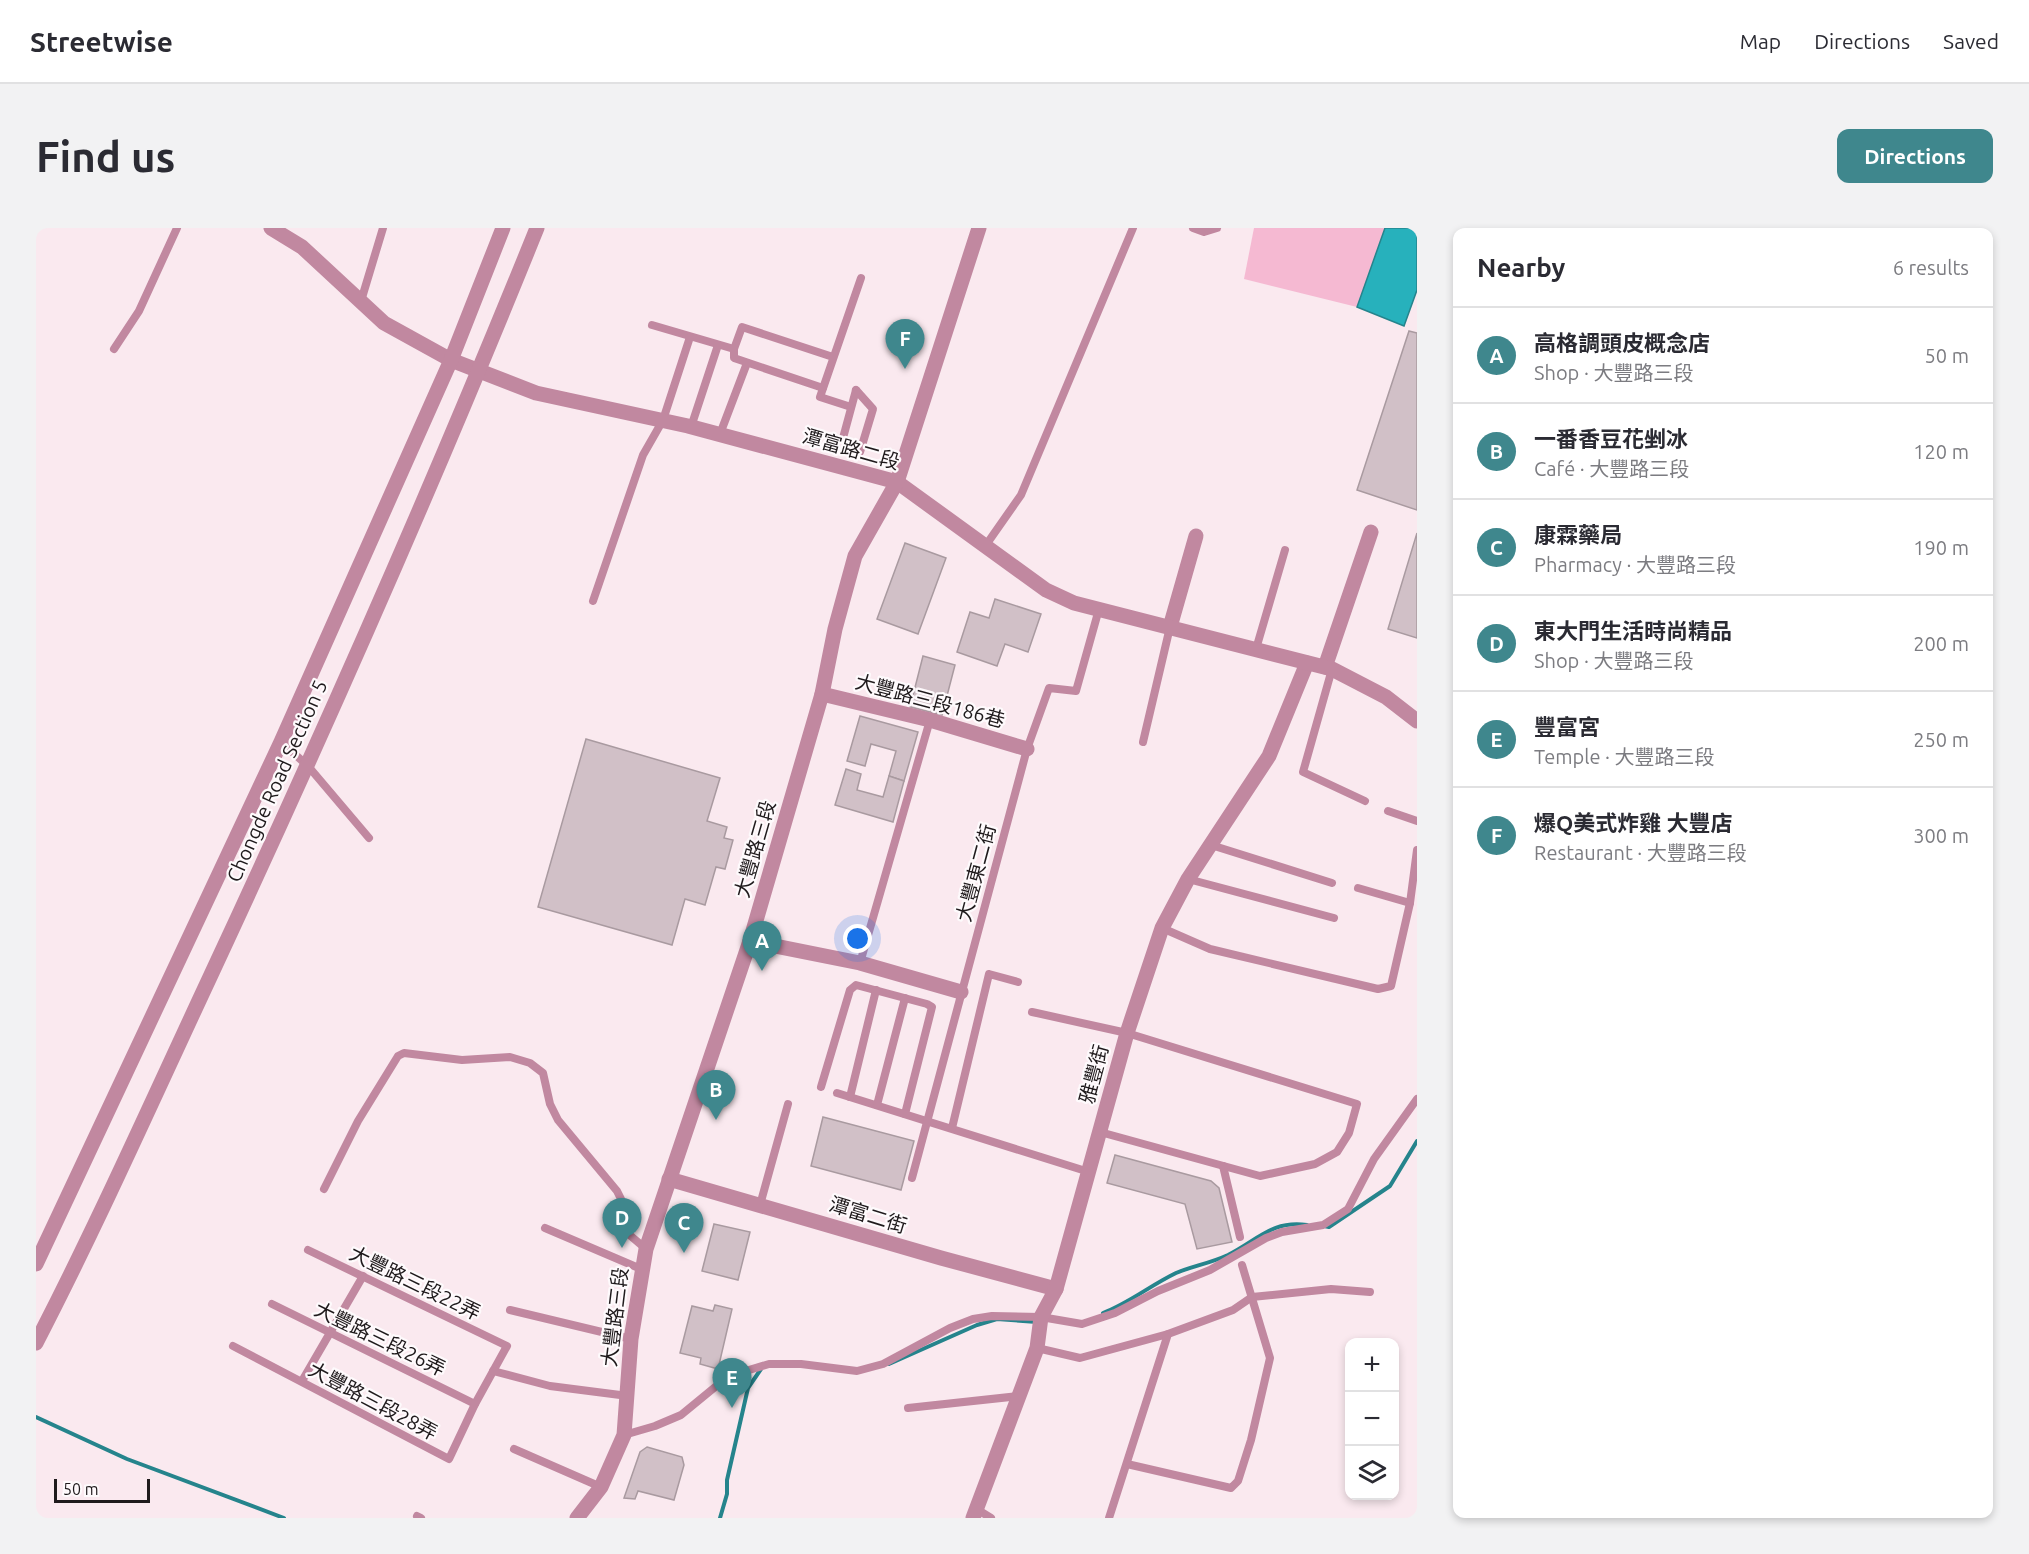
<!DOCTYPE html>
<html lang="en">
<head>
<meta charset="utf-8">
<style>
  :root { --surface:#fff; --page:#f2f2f3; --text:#2b2b33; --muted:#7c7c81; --line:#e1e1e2; --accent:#3f878d }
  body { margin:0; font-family:Ubuntu,"Noto Sans TC",sans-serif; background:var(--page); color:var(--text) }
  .controls { position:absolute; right:18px; bottom:18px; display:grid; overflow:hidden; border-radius:12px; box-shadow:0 3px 9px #0003 }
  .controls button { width:54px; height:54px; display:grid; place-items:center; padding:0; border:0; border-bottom:2px solid var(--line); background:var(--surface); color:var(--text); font:30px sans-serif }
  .scale { position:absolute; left:18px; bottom:15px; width:96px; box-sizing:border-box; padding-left:6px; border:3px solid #1f1a1c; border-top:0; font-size:16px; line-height:21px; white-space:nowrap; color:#1f1a1c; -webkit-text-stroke:4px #fefafc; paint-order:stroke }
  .you { position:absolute; left:822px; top:711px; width:21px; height:21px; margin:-15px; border:4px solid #fff; border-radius:50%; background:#1a73e8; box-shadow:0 0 0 9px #1a73e833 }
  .badge { display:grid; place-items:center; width:39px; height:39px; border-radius:50%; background:var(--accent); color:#fff; font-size:20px; font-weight:700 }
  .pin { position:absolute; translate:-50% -50px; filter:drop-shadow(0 2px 3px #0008) }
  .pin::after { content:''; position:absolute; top:32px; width:21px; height:18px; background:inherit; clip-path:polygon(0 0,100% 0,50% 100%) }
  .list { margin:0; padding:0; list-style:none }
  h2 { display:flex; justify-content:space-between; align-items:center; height:78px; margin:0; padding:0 24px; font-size:26px }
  h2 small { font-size:20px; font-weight:400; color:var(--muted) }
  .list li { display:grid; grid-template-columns:39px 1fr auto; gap:18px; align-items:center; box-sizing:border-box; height:96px; padding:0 24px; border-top:2px solid var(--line) }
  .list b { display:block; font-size:22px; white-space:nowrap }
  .list p { margin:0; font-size:20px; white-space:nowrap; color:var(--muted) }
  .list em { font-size:20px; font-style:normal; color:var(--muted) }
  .icon { flex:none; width:33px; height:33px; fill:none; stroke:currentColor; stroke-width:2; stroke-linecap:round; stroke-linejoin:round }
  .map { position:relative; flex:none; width:1381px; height:1290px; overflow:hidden; border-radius:12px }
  header { display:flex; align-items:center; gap:36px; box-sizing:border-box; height:84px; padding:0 30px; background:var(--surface); border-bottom:2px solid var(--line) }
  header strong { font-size:28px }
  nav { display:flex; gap:33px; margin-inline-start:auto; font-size:21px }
  .intro { display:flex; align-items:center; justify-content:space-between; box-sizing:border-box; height:144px; padding:0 36px }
  h1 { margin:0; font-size:42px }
  .button { padding:15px 27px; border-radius:12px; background:var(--accent); color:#fff; font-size:21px; font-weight:700 }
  main { display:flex; gap:36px; padding:0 36px }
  aside { flex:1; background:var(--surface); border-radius:12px; box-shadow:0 3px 9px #0003 }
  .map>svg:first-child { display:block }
  .green { fill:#f5b9d2 }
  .water { fill:#27b1bc; stroke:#25848c; stroke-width:1.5 }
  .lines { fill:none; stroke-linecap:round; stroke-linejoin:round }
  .stream { stroke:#25848c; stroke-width:4 }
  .building { fill:#d1c0c7; stroke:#a99aa0; stroke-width:1.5 }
  .service { stroke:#c188a0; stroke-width:8 }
  .minor { stroke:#c188a0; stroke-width:15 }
  .tertiary { stroke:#c188a0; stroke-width:15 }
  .labels { text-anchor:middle; stroke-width:4.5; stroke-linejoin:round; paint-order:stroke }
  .street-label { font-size:20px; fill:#1f1a1c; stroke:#fefafc }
</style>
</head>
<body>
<header>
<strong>Streetwise</strong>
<nav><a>Map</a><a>Directions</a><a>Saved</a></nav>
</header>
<div class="intro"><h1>Find us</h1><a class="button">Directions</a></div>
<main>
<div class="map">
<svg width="1381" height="1290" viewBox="0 0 1381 1290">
  <rect width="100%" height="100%" fill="#fae9ef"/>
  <path class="green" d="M1218,0H1349L1321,79L1208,51Z"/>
  <path class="water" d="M1349,0H1381V62L1368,98L1321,79Z"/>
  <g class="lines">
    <g class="stream">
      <path d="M1288,998L1293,999L1354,958L1381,913"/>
      <path d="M1067,1085C1093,1075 1115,1057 1140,1045C1157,1038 1175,1035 1192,1027C1222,1012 1236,992 1271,997"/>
      <path d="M853,1136L941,1097L961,1091L1001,1094"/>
      <path d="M0,1189L91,1231L248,1290"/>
      <path d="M684,1290L691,1266V1252L712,1160L725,1141"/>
    </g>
  </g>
  <g class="building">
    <path d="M1373,103L1381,105V282L1321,262Z"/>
    <path d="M1381,305V410L1352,401Z"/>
    <path d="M869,315L910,330L882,406L841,391Z"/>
    <path d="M959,371L1005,386L992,424L969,416L961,438L921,424L934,384L953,390Z"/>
    <path d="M887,428L919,437L906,487L874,479Z"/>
    <path d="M824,488L882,504L868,553L853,548L860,523L835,516L829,538L811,533Z"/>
    <path d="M550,511L684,550L671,593L691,599L688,610L697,612L689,641L680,639L669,677L649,671L636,717L502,679Z"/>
    <path d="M810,541L825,546L821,562L847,569L853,548L868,553L857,594L799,577Z"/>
    <path d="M787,889L878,913L865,962L775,938Z"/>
    <path d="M1079,927L1175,953L1183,960L1196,1014L1161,1021L1149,976L1071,955Z"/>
    <path d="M678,996L714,1004L702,1052L666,1043Z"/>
    <path d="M679,1077L696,1081L682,1141L664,1136L665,1130L644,1125L656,1078L677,1083Z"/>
    <path d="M611,1219L646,1229L648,1237L638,1272L602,1263L599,1271L588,1270L604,1224Z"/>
  </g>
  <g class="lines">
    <g class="service">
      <path d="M1157,0L1168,4L1181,0"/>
      <path d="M325,73L347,0"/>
      <path d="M616,97L698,121"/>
      <path d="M78,121L103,83L141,0"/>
      <path d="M787,160L698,130V121L706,99L797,129"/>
      <path d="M820,162L837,181L824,224"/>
      <path d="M815,179L784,169L825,50"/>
      <path d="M655,199L682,117"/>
      <path d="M684,206L711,135"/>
      <path d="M807,210L820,162"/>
      <path d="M950,317L985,267L1097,0"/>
      <path d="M557,373L607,227L627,192L654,109"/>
      <path d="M1220,421L1249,322"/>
      <path d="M1296,441L1267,544L1329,573"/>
      <path d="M245,514L272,538L333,610"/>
      <path d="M1107,514L1134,399"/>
      <path d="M1352,583L1381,593"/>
      <path d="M1175,617L1296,655"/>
      <path d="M1152,651L1298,690"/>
      <path d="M1322,660L1374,675"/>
      <path d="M1126,700L1174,721L1342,761L1355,758L1374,675L1381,622"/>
      <path d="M824,735L894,492"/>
      <path d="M996,784L1091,805L1321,876L1313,905L1301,924L1279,936L1224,948L1064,904"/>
      <path d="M785,859L814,762L820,757L891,776L896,779L869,886"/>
      <path d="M801,865L1053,944"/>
      <path d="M814,869L840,762"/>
      <path d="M841,877L869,770"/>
      <path d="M916,900L953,746L982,754"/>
      <path d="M1187,938L1204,1009"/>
      <path d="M876,950L991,521L1013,460L1040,463L1063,381"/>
      <path d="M288,961L322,893L362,828L368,825L426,832L474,829L494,835L507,845L514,876L522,892L581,963L585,971L583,998L610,1021"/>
      <path d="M724,977L752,876"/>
      <path d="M509,1000L605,1041"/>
      <path d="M236,1076L439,1176"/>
      <path d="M474,1082L595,1111"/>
      <path d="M197,1118L413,1231L439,1176L471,1118L272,1022"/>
      <path d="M1001,1120L1044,1130L1132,1106L1197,1082L1216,1069L1295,1061L1334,1064"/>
      <path d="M457,1143L514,1158L592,1168"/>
      <path d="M266,1153L327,1048"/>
      <path d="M872,1180L983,1168"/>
      <path d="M588,1207L619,1198L645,1187L684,1155L703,1145L733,1136H765L821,1143L847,1136L914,1100L937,1091L956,1088L1005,1089L1046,1096L1079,1085L1122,1063L1174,1042L1230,1010L1246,1004L1287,997L1312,981L1338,931L1381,871"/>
      <path d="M478,1221L565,1259"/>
      <path d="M1091,1236L1195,1260L1202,1253L1215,1212L1234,1130L1206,1037"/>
      <path d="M942,1282L955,1290"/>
      <path d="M381,1288L385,1290"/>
      <path d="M1073,1290L1132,1106"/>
    </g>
    <g class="minor">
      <path d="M1134,399L1160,308"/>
      <path d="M1289,439L1335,304"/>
      <path d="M786,466L894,492L991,521"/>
      <path d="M714,713L824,735L925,764"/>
      <path d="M633,951L905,1030L1020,1061"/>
      <path d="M937,1290L1001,1120L1005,1089L1020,1061L1091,805L1126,700L1152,651L1233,528L1271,435"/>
    </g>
    <g class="tertiary">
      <path d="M235,0L266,19L348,95L415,132L500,165L652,198L861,254L1010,362L1038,375L1296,441L1350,469L1381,493"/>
      <path d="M0,1036L245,514L415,132L467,0"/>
      <path d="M0,1115C62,995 117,871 174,749C289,502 399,253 501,0"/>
      <path d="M541,1290L565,1259L588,1207L595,1111L610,1021L714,713L786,466L799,401L819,328L861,254L943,0"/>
    </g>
  </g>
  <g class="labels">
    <g class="street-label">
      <text transform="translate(815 221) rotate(16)" y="7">潭富路二段</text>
      <text transform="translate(894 473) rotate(15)" y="7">大豐路三段186巷</text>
      <text transform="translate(241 553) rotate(-66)" y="7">Chongde Road Section 5</text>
      <text transform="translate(719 621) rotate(-74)" y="7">大豐路三段</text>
      <text transform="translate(940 645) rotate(-75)" y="7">大豐東二街</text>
      <text transform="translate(1058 846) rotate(-75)" y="7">雅豐街</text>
      <text transform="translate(832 987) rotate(17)" y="7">潭富二街</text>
      <text transform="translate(379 1055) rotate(26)" y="7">大豐路三段22弄</text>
      <text transform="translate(579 1089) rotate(-83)" y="7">大豐路三段</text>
      <text transform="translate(344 1111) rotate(26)" y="7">大豐路三段26弄</text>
      <text transform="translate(337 1173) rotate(28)" y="7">大豐路三段28弄</text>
    </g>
  </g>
</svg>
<div class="controls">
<button>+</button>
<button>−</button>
<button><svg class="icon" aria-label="layers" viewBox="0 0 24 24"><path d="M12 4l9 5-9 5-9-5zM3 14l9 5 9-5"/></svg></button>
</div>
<div class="scale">50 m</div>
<div class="you"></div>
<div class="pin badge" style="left:726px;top:743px">A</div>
<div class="pin badge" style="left:680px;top:892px">B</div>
<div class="pin badge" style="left:648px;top:1025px">C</div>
<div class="pin badge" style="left:586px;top:1020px">D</div>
<div class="pin badge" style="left:696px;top:1180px">E</div>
<div class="pin badge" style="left:869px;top:141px">F</div>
</div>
<aside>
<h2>Nearby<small>6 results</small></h2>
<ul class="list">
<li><span class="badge">A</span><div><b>高格調頭皮概念店</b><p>Shop · 大豐路三段</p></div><em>50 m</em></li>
<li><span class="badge">B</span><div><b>一番香豆花剉冰</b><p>Café · 大豐路三段</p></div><em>120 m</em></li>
<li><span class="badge">C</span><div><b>康霖藥局</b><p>Pharmacy · 大豐路三段</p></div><em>190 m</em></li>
<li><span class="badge">D</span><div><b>東大門生活時尚精品</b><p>Shop · 大豐路三段</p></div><em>200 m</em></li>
<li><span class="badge">E</span><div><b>豐富宮</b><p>Temple · 大豐路三段</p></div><em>250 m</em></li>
<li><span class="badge">F</span><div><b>爆Q美式炸雞 大豐店</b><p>Restaurant · 大豐路三段</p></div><em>300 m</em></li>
</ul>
</aside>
</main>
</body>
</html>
